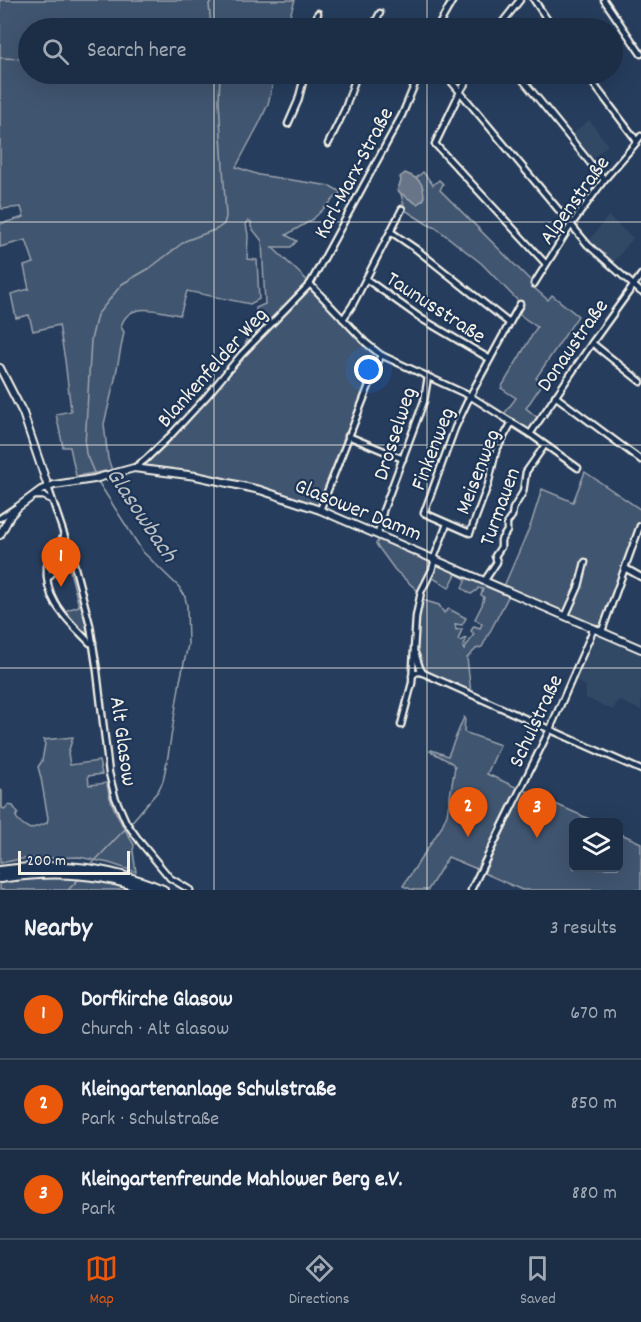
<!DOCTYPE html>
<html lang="en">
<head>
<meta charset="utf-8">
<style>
  :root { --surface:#1c2e46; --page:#293a51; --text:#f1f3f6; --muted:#a0a8b3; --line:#3a4a5f; --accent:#ea580c }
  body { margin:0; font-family:Dekko,sans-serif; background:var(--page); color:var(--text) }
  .controls { position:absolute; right:18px; bottom:18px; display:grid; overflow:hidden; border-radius:9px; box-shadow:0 6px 24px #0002 }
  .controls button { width:54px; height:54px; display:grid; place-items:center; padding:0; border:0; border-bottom:2px solid var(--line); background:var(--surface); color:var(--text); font:30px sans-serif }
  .scale { position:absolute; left:18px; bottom:15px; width:112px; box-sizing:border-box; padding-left:6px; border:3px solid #f4f1e8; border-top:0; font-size:16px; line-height:21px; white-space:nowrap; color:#f4f1e8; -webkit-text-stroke:4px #1d3557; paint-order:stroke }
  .you { position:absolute; left:369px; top:370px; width:21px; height:21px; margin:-15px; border:4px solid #fff; border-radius:50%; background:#1a73e8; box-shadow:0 0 0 9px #1a73e833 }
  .badge { display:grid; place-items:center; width:39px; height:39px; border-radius:50%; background:var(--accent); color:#fff; font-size:20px; font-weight:700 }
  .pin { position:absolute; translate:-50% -50px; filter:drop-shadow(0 2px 3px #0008) }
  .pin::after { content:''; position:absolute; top:32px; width:21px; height:18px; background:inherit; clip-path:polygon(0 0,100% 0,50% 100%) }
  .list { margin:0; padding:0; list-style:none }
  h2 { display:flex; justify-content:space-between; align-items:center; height:78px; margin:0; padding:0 24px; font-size:26px }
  h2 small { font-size:20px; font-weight:400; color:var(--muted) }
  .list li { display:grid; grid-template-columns:39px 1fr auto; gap:18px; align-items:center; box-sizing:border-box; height:90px; padding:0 24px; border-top:2px solid var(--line) }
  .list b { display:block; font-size:22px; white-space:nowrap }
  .list p { margin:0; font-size:20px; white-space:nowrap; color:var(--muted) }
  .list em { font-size:20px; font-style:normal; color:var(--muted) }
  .icon { flex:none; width:33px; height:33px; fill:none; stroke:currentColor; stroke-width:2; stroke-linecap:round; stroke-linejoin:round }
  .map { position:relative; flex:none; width:641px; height:890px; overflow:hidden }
  .search { position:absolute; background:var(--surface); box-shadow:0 6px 24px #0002; left:18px; right:18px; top:18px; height:66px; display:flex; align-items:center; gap:15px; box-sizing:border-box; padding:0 21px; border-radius:33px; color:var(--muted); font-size:22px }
  .sheet { height:348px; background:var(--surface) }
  nav { display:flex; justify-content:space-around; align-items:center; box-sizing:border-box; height:84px; border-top:2px solid var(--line); background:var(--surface); font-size:16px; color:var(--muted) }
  nav a { display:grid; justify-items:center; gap:3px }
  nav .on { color:var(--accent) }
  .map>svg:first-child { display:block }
  .built { fill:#334966 }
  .green { fill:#40546f; stroke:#9aa2ac; stroke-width:1.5 }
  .water { fill:#677588; stroke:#9fa7ae; stroke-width:1.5 }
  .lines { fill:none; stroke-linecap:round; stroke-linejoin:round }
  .stream { stroke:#9fa7ae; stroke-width:1.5 }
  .street-casing { stroke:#f4f1e8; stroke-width:9 }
  .secondary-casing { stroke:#f4f1e8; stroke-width:10 }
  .highway-casing { stroke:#f4f1e8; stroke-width:12 }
  .street { stroke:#1d3557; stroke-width:4.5 }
  .secondary { stroke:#1d3557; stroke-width:6 }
  .highway { stroke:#1d3557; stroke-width:8 }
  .grid { fill:none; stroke:#f4f1e8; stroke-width:1.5; stroke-opacity:0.55 }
  .labels { text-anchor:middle; stroke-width:4.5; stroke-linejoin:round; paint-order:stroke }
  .street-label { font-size:22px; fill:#f4f1e8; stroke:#1d3557 }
  .water-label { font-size:24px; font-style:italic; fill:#bcbfc2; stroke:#1d3557 }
</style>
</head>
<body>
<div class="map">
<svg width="641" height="890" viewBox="0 0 641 890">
  <rect width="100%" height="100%" fill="#263d5d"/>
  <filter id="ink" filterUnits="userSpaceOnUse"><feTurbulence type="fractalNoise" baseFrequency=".0167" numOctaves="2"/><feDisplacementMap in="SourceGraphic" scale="12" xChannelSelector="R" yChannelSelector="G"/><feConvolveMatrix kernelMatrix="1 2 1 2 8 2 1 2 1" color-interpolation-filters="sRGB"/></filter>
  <g filter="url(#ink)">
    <g class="built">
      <path d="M589,120L608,145L591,159L571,135Z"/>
      <path d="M608,216L633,238L613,263L589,241Z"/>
      <path d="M597,635L641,655V710L618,700L613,710L586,698V686L576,681Z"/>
    </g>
    <g class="green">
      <path d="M0,0H295L286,28H28V74H275L268,104L260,122L236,167L259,175L330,186L341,192L312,220L286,235L297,241L291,247H272L310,283L379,356L318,507L300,501L145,467L144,466V463L169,441L187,421L243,360L248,330L256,327V308L265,304L262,241L251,227V222L248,221L246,224L248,235L247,259L257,260L259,299L250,304L187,291L180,315C161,312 128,299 121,327L124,332L115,379L104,424L108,459L112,470L76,476L70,447H63L56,414L71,411L65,360L59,325L33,331L29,315L16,318L11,294L29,289L24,266L34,263L26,240L0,247V224L24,217L21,207L2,209L0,199Z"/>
      <path d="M423,172L433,185L439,180L443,184L440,190L533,283V287L548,300L552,295L578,316L536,378L543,383L526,408L539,419L530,431L504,414L516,398L501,388L537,327L517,313L521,304L481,263L436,228L427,224L405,210L401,194L403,190Z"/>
      <path d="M585,472L641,510V523L599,628L504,586L531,524L542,489L573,502Z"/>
      <path d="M379,539L432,562L431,570L418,591L395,570L376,544Z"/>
      <path d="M64,541L76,579L90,639L64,611L79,606L67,559L56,562L62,542Z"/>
      <path d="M435,563L509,595L482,647L476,649L467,658L471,693L415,669C415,653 414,613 422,600L439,605L444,613L449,609L466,618L462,625L455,624L456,630L462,629L458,640L460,641L466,638L463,648L464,650L474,634L471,631L474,626L480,628L482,624L475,619L482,605L484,597L481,595L483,589L478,588L477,590L471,594L462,588L466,579L456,574L449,588L430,576Z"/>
      <path d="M464,717L465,718L464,732L500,745L487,774L518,788L477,869L448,857L428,890H413L403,886L441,828L447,814L455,767L452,763L430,751L432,750L448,756Z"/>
      <path d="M73,737L68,753L70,765L99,761L102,774L88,776L89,785L107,783C109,805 123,826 134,845L133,851L136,872L109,863L79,857L21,859L0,863V790L2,791V808L5,809L8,805L13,806L18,813L16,817C20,824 24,825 30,829L47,823L48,818L41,778L38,767L42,761L45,744L43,740Z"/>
      <path d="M524,790L596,822H574V868H618L619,833L641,843V890H522L484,873Z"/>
      <path d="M43,877C75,877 101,879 131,890H0V883Z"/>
    </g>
    <path class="water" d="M405,173C420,179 424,182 424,199L417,204L397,191L401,181L400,177Z"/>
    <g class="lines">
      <g class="stream">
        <path d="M211,28L209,4L212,0"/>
        <path d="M0,58L28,59"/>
        <path d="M95,475L86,454L85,445L91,340L97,315L122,284L150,268L185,241L217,229L224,224L226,217L219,101L220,74"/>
        <path d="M97,480L143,552L179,587L185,597L187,606L188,645L180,681L168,756L163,781L158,791L130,824"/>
        <path d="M89,867L127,827"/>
        <path d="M68,890L80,878"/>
      </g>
      <defs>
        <g id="street">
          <path d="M534,0L553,28"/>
          <path d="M604,0L641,54"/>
          <path d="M314,28L318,13"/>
          <path d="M372,28L380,13"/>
          <path d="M437,28L453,0"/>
          <path d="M498,28L520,0"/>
          <path d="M445,74L588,245L641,292"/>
          <path d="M471,74L460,92L435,144L546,264"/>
          <path d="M518,74L604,180"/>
          <path d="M586,74L637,141"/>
          <path d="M288,124L298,101L305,74"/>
          <path d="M328,144L345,109L357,74"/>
          <path d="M391,232L416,249L509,323"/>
          <path d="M366,279L422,319L490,359"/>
          <path d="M310,284L366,343L381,355L470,396L530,434L578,468"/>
          <path d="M534,284L571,225L604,180L636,143L637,141L641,136"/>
          <path d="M343,319L352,306L402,209"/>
          <path d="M592,343L641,382"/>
          <path d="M555,396L641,460"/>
          <path d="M512,422L496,451L488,485L470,533L424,513L455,428L470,396L520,304"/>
          <path d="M530,434L592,343L641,275"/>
          <path d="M348,436L403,459"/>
          <path d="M134,468L145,460L171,435L207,396L241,355L310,284L402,115L419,74"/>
          <path d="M48,487L74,564L90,625L97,671L109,773L115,797L126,822L141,843L170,878L190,890"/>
          <path d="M35,496H43L52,500"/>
          <path d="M320,510L381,355"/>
          <path d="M0,518L15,508"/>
          <path d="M378,534L383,511L424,401L428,377"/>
          <path d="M434,558L447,524"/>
          <path d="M54,561L47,566C44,600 66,618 87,640L90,643L93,642"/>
          <path d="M625,568L641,577"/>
          <path d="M48,578L52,573L62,539L65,538"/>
          <path d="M485,580L497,562L495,556L501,547V540L507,531V523L512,516L513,509L523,492L526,472L545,445"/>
          <path d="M566,615L579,586L585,562"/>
          <path d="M602,631L640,526"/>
          <path d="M415,653L420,668L423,673"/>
          <path d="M412,676C416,672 418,671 423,673L641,770"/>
          <path d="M401,725L412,683L416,617L421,592L432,570L435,559"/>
          <path d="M471,890L550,729L594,628"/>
        </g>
        <g id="secondary">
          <path d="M0,368L23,413L48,487"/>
          <path d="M0,535L10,516L18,507L41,490L54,485L94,479L134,468L196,476L260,490L320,510L641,649"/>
        </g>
        <g id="highway">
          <path d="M0,871C63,863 104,866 163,890"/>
          <path d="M0,878C50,870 99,871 147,890"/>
        </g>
      </defs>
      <use href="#street" class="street-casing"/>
      <use href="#secondary" class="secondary-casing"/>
      <use href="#highway" class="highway-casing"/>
      <use href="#street" class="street"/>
      <use href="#secondary" class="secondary"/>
      <use href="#highway" class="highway"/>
    </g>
  </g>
  <path class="grid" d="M214,0V28M427,0V28M214,74V890M427,74V890M0,222H641M0,445H641M0,668H641"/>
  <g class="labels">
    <g class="street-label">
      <text transform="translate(352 172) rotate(-62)" y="8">Karl-Marx-Straße</text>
      <text transform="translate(573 199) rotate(-54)" y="8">Alpenstraße</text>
      <text transform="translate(437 306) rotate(33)" y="8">Taunusstraße</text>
      <text transform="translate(571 344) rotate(-55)" y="8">Donaustraße</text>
      <text transform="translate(211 366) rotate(-48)" y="8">Blankenfelder Weg</text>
      <text transform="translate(393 433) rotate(-72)" y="8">Drosselweg</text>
      <text transform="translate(431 448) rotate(-69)" y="8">Finkenweg</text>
      <text transform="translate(476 471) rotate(-69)" y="8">Meisenweg</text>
      <text transform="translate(498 506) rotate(-70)" y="8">Turmauen</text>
      <text transform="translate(359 508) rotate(22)" y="8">Glasower Damm</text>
      <text transform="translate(534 720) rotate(-65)" y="8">Schulstraße</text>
      <text transform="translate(125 741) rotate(82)" y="8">Alt Glasow</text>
    </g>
    <g class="water-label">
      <text transform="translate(143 514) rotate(56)" y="8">Glasowbach</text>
    </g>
  </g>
</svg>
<div class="controls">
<button><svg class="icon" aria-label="layers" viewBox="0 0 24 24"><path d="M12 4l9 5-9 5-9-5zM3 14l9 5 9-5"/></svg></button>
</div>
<div class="scale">200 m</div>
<div class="you"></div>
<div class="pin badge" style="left:61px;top:587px">1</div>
<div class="pin badge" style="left:468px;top:837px">2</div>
<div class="pin badge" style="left:537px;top:838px">3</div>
<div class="search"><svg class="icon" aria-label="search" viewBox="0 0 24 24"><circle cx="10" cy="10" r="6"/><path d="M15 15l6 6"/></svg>Search here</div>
</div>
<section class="sheet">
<h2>Nearby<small>3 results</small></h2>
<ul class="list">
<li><span class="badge">1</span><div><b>Dorfkirche Glasow</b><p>Church · Alt Glasow</p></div><em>670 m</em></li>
<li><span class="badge">2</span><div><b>Kleingartenanlage Schulstraße</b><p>Park · Schulstraße</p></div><em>850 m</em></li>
<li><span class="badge">3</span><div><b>Kleingartenfreunde Mahlower Berg e.V.</b><p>Park</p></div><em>880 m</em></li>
</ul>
</section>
<nav>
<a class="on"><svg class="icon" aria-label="map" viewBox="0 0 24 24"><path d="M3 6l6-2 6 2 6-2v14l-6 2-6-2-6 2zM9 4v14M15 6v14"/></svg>Map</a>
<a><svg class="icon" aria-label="directions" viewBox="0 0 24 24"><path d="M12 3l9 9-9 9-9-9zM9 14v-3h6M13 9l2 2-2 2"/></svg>Directions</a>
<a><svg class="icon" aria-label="saved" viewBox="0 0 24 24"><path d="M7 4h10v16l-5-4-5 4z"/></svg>Saved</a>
</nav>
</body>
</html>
